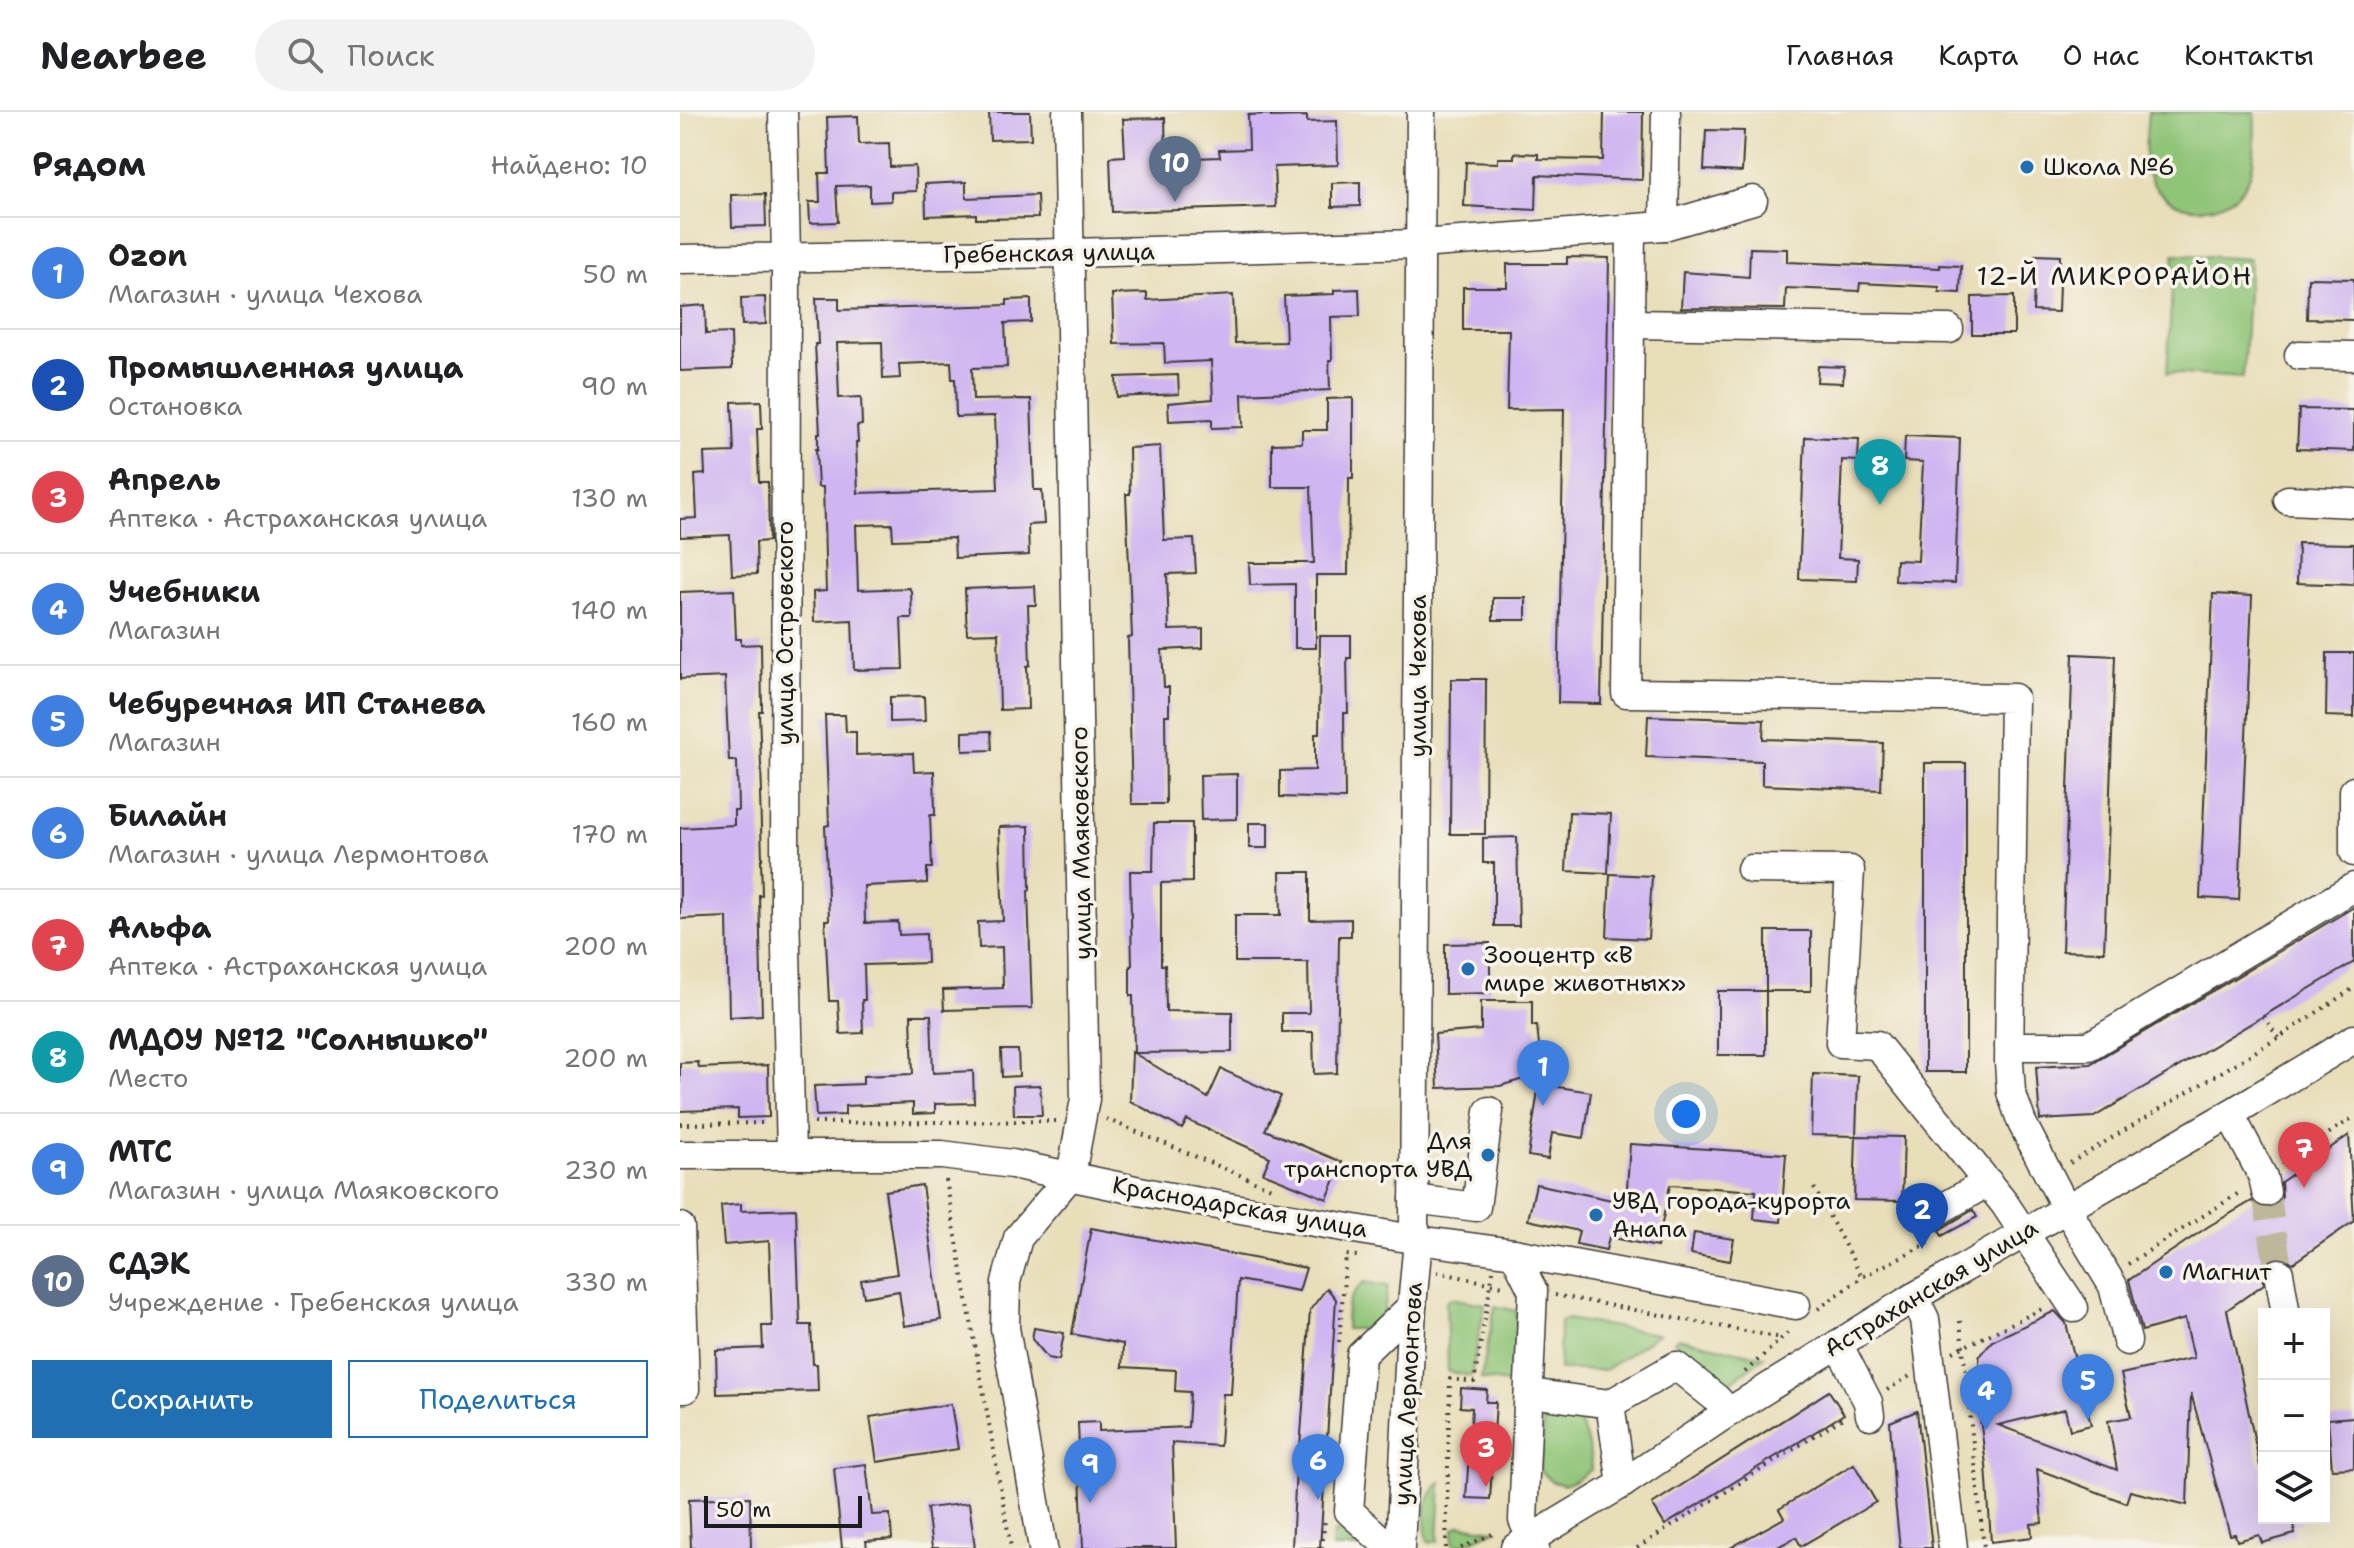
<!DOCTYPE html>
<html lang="ru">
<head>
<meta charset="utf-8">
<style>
  :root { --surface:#fff; --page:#f2f2f2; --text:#202124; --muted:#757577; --line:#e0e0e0; --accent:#1f6fb2 }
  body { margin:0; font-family:"Shantell Sans",sans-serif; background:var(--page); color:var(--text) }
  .controls { position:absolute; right:24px; bottom:24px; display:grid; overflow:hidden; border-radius:0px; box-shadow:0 8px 32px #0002 }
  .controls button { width:72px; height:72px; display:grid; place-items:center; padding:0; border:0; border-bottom:2px solid var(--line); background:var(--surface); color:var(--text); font:40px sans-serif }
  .scale { position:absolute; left:24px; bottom:20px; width:158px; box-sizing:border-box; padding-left:8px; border:4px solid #1c1c1c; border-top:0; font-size:22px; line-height:28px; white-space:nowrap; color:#1c1c1c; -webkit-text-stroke:6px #f7f3e8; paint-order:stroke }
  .you { position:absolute; left:1006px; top:1002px; width:28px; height:28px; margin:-20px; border:6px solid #fff; border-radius:50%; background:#1a73e8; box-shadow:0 0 0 12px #1a73e833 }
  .badge { display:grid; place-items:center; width:52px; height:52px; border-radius:50%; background:var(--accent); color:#fff; font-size:26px; font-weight:700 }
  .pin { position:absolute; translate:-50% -66px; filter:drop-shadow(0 2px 4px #0008) }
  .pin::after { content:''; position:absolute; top:42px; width:28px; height:24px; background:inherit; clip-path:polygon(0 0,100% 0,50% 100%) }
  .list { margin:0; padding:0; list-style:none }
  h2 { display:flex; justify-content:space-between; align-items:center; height:104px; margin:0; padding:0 32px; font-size:34px }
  h2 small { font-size:26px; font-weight:400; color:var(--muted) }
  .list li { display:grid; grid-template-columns:52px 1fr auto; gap:24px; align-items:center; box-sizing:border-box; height:112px; padding:0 32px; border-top:2px solid var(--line) }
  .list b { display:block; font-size:30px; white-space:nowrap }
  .list p { margin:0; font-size:26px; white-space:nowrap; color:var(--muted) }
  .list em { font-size:26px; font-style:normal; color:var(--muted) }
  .actions { display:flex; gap:16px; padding:24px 32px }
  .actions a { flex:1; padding:18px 0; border:2px solid var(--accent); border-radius:0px; text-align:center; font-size:28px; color:var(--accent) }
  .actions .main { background:var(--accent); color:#fff }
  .icon { flex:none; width:44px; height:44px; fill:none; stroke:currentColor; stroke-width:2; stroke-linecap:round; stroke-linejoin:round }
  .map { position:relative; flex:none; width:1674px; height:1436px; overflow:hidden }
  header { display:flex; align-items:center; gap:48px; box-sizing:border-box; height:112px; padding:0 40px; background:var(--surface); border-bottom:2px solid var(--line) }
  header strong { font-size:38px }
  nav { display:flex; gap:44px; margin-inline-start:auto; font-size:28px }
  .search { width:560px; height:72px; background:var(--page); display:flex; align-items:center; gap:20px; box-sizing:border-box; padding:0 28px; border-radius:44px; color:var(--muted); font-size:30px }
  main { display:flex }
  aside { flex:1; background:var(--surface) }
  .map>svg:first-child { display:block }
  .green { fill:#90c578; stroke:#56704a; stroke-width:2 }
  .building { fill:#cfb5f1; fill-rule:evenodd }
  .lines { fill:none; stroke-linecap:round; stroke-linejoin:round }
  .minor-tunnel { stroke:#bfb79a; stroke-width:28; stroke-dasharray:28 14; stroke-linecap:butt }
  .minor-casing { stroke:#3b3934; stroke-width:31 }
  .path { stroke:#3b3934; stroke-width:4; stroke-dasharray:2 6; stroke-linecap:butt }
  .minor { stroke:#fff; stroke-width:28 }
  .poi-dot { fill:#1f6fb2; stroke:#f7f3e8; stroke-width:3 }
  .labels { text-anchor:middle; stroke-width:7; stroke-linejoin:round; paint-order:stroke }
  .poi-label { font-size:24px; fill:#1c1c1c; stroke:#f7f3e8; text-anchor:start }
  .street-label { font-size:24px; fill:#1c1c1c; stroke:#f7f3e8 }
  .neighbourhood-label { font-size:26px; letter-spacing:2px; fill:#1c1c1c; stroke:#f7f3e8 }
</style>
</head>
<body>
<header>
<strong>Nearbee</strong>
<div class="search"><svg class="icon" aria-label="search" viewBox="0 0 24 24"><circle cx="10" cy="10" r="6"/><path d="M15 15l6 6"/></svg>Поиск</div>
<nav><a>Главная</a><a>Карта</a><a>О нас</a><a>Контакты</a></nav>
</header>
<main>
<aside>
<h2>Рядом<small>Найдено: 10</small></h2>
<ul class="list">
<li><span class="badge" style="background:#3f7fe0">1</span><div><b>Ozon</b><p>Магазин · улица Чехова</p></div><em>50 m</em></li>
<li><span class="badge" style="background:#1a4fb4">2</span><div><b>Промышленная улица</b><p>Остановка</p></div><em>90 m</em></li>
<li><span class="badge" style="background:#e0444e">3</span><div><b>Апрель</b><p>Аптека · Астраханская улица</p></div><em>130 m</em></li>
<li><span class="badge" style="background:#3f7fe0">4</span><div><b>Учебники</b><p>Магазин</p></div><em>140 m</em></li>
<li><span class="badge" style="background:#3f7fe0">5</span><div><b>Чебуречная ИП Станева</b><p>Магазин</p></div><em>160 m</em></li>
<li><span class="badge" style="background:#3f7fe0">6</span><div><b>Билайн</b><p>Магазин · улица Лермонтова</p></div><em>170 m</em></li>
<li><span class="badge" style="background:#e0444e">7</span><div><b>Альфа</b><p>Аптека · Астраханская улица</p></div><em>200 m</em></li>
<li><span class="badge" style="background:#0f9aa8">8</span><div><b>МДОУ №12 &quot;Солнышко&quot;</b><p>Место</p></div><em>200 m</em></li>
<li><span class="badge" style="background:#3f7fe0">9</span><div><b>МТС</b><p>Магазин · улица Маяковского</p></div><em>230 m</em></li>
<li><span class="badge" style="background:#5c6f8a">10</span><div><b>СДЭК</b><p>Учреждение · Гребенская улица</p></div><em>330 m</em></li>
</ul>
<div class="actions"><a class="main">Сохранить</a><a>Поделиться</a></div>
</aside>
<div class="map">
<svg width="1674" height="1436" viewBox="0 0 1674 1436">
  <rect width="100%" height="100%" fill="#f7f3e8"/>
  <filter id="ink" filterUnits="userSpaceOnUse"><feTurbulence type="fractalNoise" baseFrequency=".0125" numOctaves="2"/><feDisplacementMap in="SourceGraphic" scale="16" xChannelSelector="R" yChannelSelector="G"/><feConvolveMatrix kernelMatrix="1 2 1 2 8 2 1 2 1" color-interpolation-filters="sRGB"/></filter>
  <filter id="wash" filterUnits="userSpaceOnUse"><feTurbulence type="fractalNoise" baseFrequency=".006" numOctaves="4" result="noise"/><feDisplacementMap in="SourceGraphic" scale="32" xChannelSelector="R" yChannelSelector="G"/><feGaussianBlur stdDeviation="1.8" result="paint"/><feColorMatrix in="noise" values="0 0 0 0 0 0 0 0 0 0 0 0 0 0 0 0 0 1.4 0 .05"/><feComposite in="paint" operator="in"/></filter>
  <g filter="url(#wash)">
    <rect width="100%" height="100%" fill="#e8deb9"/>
    <g class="green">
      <path d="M1468,0H1575C1574,21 1577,48 1568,68C1549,106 1490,106 1471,68C1461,48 1467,21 1468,0Z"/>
      <path d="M1494,142L1570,147L1563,266L1487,261Z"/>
      <path d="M684,1170L708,1174L703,1207L693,1217H666C666,1192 666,1188 684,1170Z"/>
      <path d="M770,1186L805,1192L791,1264L768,1260L766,1190Z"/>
      <path d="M815,1194L837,1199L834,1272L801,1267Z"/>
      <path d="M887,1207L978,1222L925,1258H879L880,1209Z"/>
      <path d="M998,1226L1084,1245L1041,1277L1024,1269L994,1229Z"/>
      <path d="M869,1296C870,1296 883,1297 883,1297C904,1303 910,1339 912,1357L896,1368L884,1373L873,1370L859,1358L864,1300Z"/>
      <path d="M761,1370L758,1430L748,1429C743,1409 743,1384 761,1370Z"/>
      <path d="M780,1413L815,1418L779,1434L773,1431L774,1417Z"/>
      <path d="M654,1420L679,1422L693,1436H652Z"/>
    </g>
    <g id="blocks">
      <g class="building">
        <path d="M309,0H350L351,27L310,28Z"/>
        <path d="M924,0H963L962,68L857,63L856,98L784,94L786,50L818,51V46H834V41L858,42V47L923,48Z"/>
        <path d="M591,2V5L627,4V10L657,9L658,53L594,55L596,95L432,100L430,45L445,44L443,7L485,6L486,47L540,45L539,38L569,37L568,3Z"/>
        <path d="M178,4L179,32L209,31L210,55L235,54L236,79L211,80V89L190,90V73L156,74L158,110L130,111L129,90H140L139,61H149L147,5Z"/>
        <path d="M1026,18L1064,19L1062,60L1024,58Z"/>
        <path d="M286,70V86L357,83L358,106L296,107V102L246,104L245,72Z"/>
        <path d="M680,70V94L652,95V71Z"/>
        <path d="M85,82L86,114L52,115L51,83Z"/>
        <path d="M1070,136L1107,137V150L1260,156V153L1281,154L1280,181L1259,180V175L1180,171L1179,179L1106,176L1105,197L1001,196L1003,160L1069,165Z"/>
        <path d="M1355,143L1380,144L1378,200L1353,199Z"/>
        <path d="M887,145L929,146L921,592L878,591L884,297L827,298L829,218H783V175H827V152H887Z"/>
        <path d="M1628,166L1674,167V208L1627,207Z"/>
        <path d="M679,177L680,204L651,205L652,248H649L650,278L562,282L563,315L532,316V307L489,309L488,291L533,287L531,249L485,251L484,231L434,232L432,182L467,181V188L553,183L555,231L606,230L604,184L654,182V178Z"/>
        <path d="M1334,184V222H1292V185Z"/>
        <path d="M85,185L86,212L62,213L61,186Z"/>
        <path d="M136,186H159V198L327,193V188L351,187V210L325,211L327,255L292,256L293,288L351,287L354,378H362L364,412L348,413L349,443L275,446L274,426L213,428L212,412L176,413L178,478L229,476L231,479L232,506H221L223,557L174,558L172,508L134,510L133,480L146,479L143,375H138L136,337H138V321H140L135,232H138ZM202,230L203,267L220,266L219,252L271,250L272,267H275L276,305L315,304L318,377L178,381L176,330H178L177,314L182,313L181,285L159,286L157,231Z"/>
        <path d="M25,193L26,222L51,221L52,257L0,259V195Z"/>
        <path d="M1138,254L1164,255L1163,271L1137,270Z"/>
        <path d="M498,263L499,282L437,285L436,265Z"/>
        <path d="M673,286V366H669L668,463H636V536H615V472L570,473L569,451H634L631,375H592V332L622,331V318H647V287Z"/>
        <path d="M81,289L82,317H77L79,370H88L89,429L76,430L77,462L52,463L50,423L0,425V407L17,406L15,363L25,362L24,341L54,340L52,290Z"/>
        <path d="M1619,297L1674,298V339L1617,337Z"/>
        <path d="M1225,324L1280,326L1275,471L1215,469L1216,448L1238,449L1243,350L1224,349Z"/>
        <path d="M1125,325L1179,327L1178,349L1162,348L1158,446L1178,447L1177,469L1119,467Z"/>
        <path d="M480,334L484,428L514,427L516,461L487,462L489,518L523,517V536L482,538L484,575H489V603H485L486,692H452L448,526L452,525L446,382H450L449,336Z"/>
        <path d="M1618,431L1674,432V473L1617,471Z"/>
        <path d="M355,474L356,493H348L350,553L347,554L348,597L320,598L318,521L287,522L285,477Z"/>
        <path d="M54,478L56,527H61V533L81,532L82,599H79L82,681H80L82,747H81L82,783H79L82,903L49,905L47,805L0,807V716L54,713V698H58L57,649H49L45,565L0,567V480Z"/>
        <path d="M1533,482L1572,484L1559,788L1520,786Z"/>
        <rect x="813" y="486" width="33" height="22"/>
        <path d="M640,524H671V546H667L668,601H664L665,687L600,685V659L635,658V622H639Z"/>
        <path d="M1647,541H1674V605L1646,604Z"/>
        <path d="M1393,542L1435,544L1424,840L1382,839Z"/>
        <path d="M771,567H806L805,722H770Z"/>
        <path d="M244,584L245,609L210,610V585Z"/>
        <path d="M145,603H165L166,620H176V643L233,641L234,660L254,659L255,703H250L252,756H247V771L184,774L185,811L218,810L219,823L246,822L247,851L184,853L185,888H182L183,921L160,922L158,889H149L145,808H149L145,714L149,713Z"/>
        <path d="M968,604L1084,608L1083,627L1203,631L1201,678L1082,673V649L966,645Z"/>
        <path d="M311,619L312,638L283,639V620Z"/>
        <rect x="1245" y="651" width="41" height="309"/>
        <path d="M557,662V707L521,708L520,663Z"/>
        <path d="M889,700L931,702L928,761L886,759Z"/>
        <path d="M474,711H512V770L481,771V853H485L486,899L552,900V940L454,941L453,884H450V854H452L450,759H473Z"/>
        <rect x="569" y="711" width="19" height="25"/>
        <path d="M349,714L350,778L348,779L352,896L264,898L263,878L323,876L322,835L299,836L298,810L323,809L319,715Z"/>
        <path d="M837,725L839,814H814V751H803V726Z"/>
        <path d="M600,760H630V808L671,807V824H659L657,961L634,962L633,920H602V901H629L628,850H555V803H601Z"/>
        <path d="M930,762L972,764L968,827L927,825Z"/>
        <path d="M1674,795V850L1414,1005L1360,1008L1356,955L1410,952Z"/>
        <rect x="1086" y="819" width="45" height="60"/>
        <path d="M810,831V881L765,882V832Z"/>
        <rect x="1038" y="879" width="48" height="64"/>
        <path d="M801,889H852V914H857L859,933L855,951L847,966L820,974L758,976L755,922L801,918Z"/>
        <path d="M231,903H251L253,961L293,959L294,991L255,992V1001L233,1002V991L165,994V1003L136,1004L134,974L183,972V964L233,962Z"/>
        <path d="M321,938H338L339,964L322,965Z"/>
        <path d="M452,940L528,986L541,957L601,984L585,1018L662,1050L647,1087L583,1061L590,1045L507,1008L502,1017L450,989Z"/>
        <path d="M18,950L19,956L88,953L89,1005L58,1006V997L0,999V951Z"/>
        <path d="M1133,962L1178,964L1176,1024L1131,1023Z"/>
        <path d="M859,972L911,980L904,1026L872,1021L868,1047L848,1044Z"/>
        <path d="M360,973L362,1003H334L333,974Z"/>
        <path d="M1669,1023L1674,1109L1613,1151L1604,1145L1597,1144L1589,1148L1583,1156L1584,1172L1547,1198L1580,1354L1584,1353V1406H1620L1621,1411L1613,1413L1615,1422L1582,1431L1579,1423L1557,1429L1555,1422L1550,1423L1511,1281L1507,1393L1450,1379L1446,1391L1357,1357L1362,1411L1351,1412L1352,1425L1311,1430L1306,1353L1300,1306L1299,1244L1312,1229L1375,1199L1386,1211L1411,1313L1390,1318L1385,1297L1318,1313L1437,1358L1428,1309L1451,1305L1441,1262L1514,1246L1505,1207L1462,1219L1449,1168L1529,1114L1572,1089L1581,1096H1590L1597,1093L1602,1085L1601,1070Z"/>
        <path d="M1176,1024L1224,1025L1222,1089L1174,1088Z"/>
        <path d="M950,1032L1106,1042L1101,1110L1074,1107L1076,1079L990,1073L977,1135L929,1125L926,1138L896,1132L899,1119L848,1108L856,1072L946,1091Z"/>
        <path d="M242,1073L261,1208L224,1214L219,1179L184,1185L181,1168L217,1162L205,1079Z"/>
        <path d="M61,1092V1099L116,1097L120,1213H131L133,1252H137L138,1279L37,1282L36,1238L83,1236L82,1214H92L89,1129L44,1133L41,1094Z"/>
        <path d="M1293,1098L1297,1105L1262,1124L1259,1118Z"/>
        <path d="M411,1116L626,1156L619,1179L558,1168L551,1282H543L540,1334L492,1331L496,1436H403L398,1311L419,1310V1319L508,1315L510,1280L495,1279L496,1258L442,1255L443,1232L392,1222Z"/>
        <path d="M1014,1121L1054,1127L1050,1149L1011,1142Z"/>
        <path d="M647,1176L656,1187L640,1436H612L617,1335L620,1336L630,1198Z"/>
        <path d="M354,1216L384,1221L379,1248L368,1246L352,1227Z"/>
        <path d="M781,1276L807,1278L806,1290H816L810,1387L786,1386L792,1296L780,1295Z"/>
        <path d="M1149,1279L1164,1302L985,1413L972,1392Z"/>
        <path d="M271,1292L278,1337L197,1350L190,1305Z"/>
        <path d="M1237,1299L1252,1436H1220L1215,1389L1210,1310Z"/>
        <path d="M1674,1305V1356L1652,1357L1648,1307Z"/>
        <path d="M186,1352L192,1403L210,1402L212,1427L186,1429L187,1436H162L154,1356Z"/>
        <path d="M1174,1352L1196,1390L1121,1434L1116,1425L1096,1436H1050L1104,1406L1099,1397Z"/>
        <path d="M70,1385L71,1436H11L9,1387Z"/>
        <path d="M289,1391L295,1436H252L247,1396Z"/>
      </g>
    </g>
  </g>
  <g filter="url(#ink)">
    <use href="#blocks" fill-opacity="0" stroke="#3b3934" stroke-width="2"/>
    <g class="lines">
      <path class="minor-tunnel" d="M1586,1080L1599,1161"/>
      <defs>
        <g id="minor">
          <path d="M103,0L106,145L105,796L111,1042"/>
          <path d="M984,114L986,0"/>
          <path d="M951,117L946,581L1334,586L1329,950L1331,980L1342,1011L1386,1096L1433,1174L1447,1229"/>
          <path d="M0,147L390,141L739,132L984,114L1073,88"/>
          <path d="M950,212L1269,217"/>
          <path d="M1619,243L1674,244"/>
          <path d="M1608,388L1674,391"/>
          <path d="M1674,679V740"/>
          <path d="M1071,757L1170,758L1160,931L1197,933L1324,1091L1394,1196"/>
          <path d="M1329,934H1409L1674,775"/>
          <path d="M1550,1002L1583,1065L1586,1080"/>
          <path d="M0,1043H262L332,1052L474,1082L738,1128L834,1141L1116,1193"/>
          <path d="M734,1087L796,1095L809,999"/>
          <path d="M1249,1104L1308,1070"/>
          <path d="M0,1115L5,1277H0"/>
          <path d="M834,1141L853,1179L843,1408L855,1436"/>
          <path d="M1599,1161L1606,1202"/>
          <path d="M1234,1185L1245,1207L1273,1436"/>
          <path d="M1158,1232L1188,1290L1190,1303"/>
          <path d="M850,1281L930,1292L996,1254L1037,1287L1049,1300"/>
          <path d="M930,1292L942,1372"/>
          <path d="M363,1436L325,1216L326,1170L338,1126L391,1063L405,987L387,0"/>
          <path d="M710,1436L669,1399L681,1243L732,1194"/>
          <path d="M720,1436L732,1194L738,1128L734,1113L741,0"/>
          <path d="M835,1436L942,1372L1049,1300L1234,1185L1550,1002L1674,927"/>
        </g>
      </defs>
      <use href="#minor" class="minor-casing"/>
      <g class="path">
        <path d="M1584,904L1598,926"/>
        <path d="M426,1007L591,1076"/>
        <path d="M134,1011L378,1009"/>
        <path d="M0,1012L86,1011"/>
        <path d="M1390,1051L1598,926L1674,876"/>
        <path d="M1602,1052L1674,1005"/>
        <path d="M266,1068L331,1436"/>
        <path d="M1134,1076L1182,1165"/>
        <path d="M1448,1152L1562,1079"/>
        <path d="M757,1160L823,1174"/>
        <path d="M875,1183L1102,1226"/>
        <path d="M1138,1197L1182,1165L1254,1128"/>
        <path d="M1280,1209L1304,1436"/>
        <path d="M659,1230L666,1143L678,1144"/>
        <path d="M1273,1240L1366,1195"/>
        <path d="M1065,1260L1112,1217"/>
        <path d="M1207,1278L1230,1264"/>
        <path d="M642,1436L645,1407"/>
        <path d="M766,1436L770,1267L794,1270L813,1159"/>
        <path d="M781,1436L817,1420"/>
        <path d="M957,1436L1166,1304"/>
      </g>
      <use href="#minor" class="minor"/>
    </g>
  </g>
  <g class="poi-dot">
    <circle cx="1347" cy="55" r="8"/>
    <circle cx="788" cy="857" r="8"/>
    <circle cx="808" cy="1043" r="8"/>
    <circle cx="916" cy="1103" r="8"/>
    <circle cx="1486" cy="1160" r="8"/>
  </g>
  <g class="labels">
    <g class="poi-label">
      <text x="1363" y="63">Школа №6</text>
      <text x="804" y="851">Зооцентр «В<tspan x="804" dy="28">мире животных»</tspan></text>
      <text x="792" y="1037" text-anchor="end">Для<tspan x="792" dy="28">транспорта УВД</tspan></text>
      <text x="932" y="1097">УВД города-курорта<tspan x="932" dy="28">Анапа</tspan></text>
      <text x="1502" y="1168">Магнит</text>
    </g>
    <g class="street-label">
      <text transform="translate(369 141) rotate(-1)" y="8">Гребенская улица</text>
      <text transform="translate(105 521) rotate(-90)" y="8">улица Островского</text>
      <text transform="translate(738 564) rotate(-90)" y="8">улица Чехова</text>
      <text transform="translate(401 731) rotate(-91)" y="8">улица Маяковского</text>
      <text transform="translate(560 1095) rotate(10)" y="8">Краснодарская улица</text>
      <text transform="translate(1251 1176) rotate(-31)" y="8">Астраханская улица</text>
      <text transform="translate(728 1282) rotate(-87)" y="8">улица Лермонтова</text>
    </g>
    <g class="neighbourhood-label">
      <text x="1435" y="173">12-Й МИКРОРАЙОН</text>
    </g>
  </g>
</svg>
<div class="controls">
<button>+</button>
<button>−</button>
<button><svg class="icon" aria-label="layers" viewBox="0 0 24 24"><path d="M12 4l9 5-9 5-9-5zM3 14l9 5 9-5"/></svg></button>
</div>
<div class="scale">50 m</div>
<div class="you"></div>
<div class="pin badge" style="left:863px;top:994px;background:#3f7fe0">1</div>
<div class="pin badge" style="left:1242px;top:1137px;background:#1a4fb4">2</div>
<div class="pin badge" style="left:806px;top:1375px;background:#e0444e">3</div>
<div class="pin badge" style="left:1306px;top:1318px;background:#3f7fe0">4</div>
<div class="pin badge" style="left:1408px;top:1308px;background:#3f7fe0">5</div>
<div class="pin badge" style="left:638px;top:1388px;background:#3f7fe0">6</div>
<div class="pin badge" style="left:1624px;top:1076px;background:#e0444e">7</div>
<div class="pin badge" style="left:1200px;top:393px;background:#0f9aa8">8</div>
<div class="pin badge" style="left:410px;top:1391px;background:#3f7fe0">9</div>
<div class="pin badge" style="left:495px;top:90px;background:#5c6f8a">10</div>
</div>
</main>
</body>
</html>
